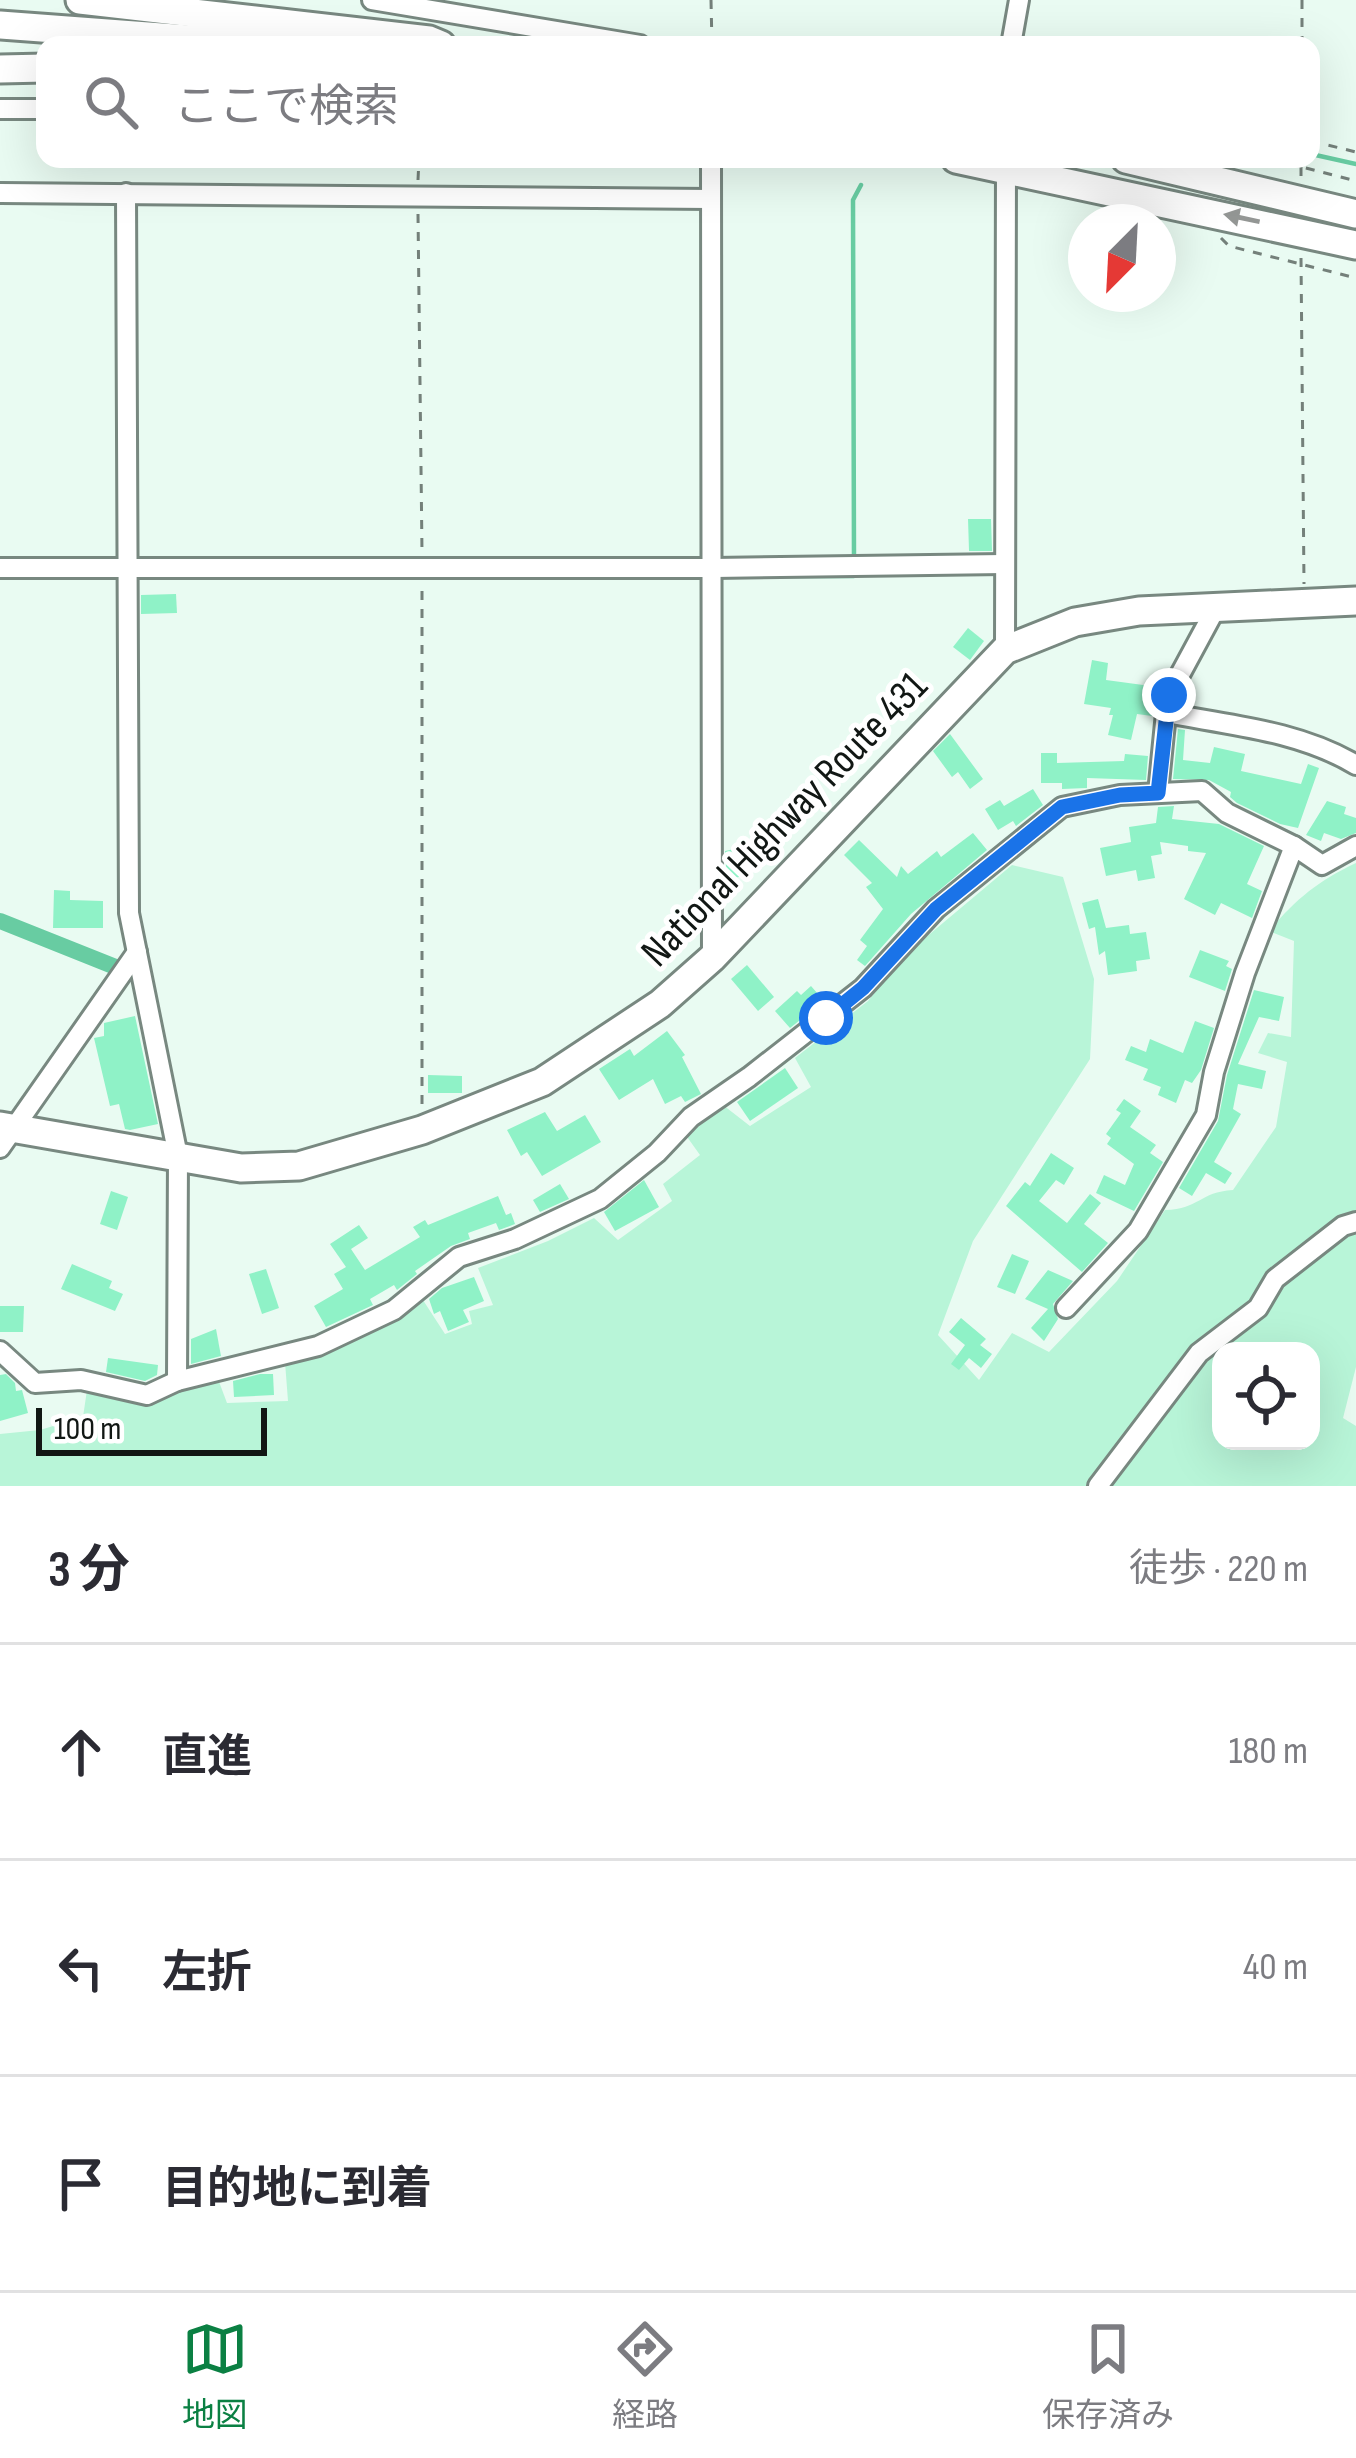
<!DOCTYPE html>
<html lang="ja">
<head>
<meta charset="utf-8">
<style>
  :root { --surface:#fff; --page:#f2f2f3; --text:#2b2b33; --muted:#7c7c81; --line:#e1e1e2; --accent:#0b8043 }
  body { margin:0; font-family:"Sofia Sans Condensed","Noto Sans JP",sans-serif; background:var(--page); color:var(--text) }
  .controls { position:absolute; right:36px; bottom:36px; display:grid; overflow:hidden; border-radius:24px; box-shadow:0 12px 48px #0002 }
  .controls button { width:108px; height:108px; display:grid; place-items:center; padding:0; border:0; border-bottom:3px solid var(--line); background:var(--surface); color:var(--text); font:60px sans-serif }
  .compass { position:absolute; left:1068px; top:204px; width:108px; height:108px; border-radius:50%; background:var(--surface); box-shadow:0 12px 48px #0002; rotate:204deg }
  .scale { position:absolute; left:36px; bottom:30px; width:231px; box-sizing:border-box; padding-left:12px; border:6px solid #111714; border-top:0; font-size:33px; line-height:42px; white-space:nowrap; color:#111714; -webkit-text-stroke:9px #fff; paint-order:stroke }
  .stop { position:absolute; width:36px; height:36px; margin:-27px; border:9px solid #1a73e8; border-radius:50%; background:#fff }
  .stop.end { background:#1a73e8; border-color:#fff; box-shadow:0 3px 12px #0008 }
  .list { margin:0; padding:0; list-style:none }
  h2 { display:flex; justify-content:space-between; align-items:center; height:156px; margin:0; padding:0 48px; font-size:51px }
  h2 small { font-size:39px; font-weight:400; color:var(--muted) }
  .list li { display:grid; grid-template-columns:78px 1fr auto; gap:36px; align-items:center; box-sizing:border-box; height:216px; padding:0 48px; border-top:3px solid var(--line) }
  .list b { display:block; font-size:45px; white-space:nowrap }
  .list em { font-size:39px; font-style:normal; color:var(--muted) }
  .icon { flex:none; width:66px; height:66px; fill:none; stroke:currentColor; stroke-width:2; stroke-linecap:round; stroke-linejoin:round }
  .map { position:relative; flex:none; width:1356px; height:1486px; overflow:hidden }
  .search { position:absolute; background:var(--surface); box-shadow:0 12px 48px #0002; left:36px; right:36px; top:36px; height:132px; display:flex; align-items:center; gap:30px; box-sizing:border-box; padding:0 42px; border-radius:24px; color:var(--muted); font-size:45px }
  .sheet { height:804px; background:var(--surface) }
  nav { display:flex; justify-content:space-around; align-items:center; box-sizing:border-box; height:168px; border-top:3px solid var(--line); background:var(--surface); font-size:33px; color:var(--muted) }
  nav a { display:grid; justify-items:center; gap:6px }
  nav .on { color:var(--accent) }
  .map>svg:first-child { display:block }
  .green { fill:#b8f5d8; fill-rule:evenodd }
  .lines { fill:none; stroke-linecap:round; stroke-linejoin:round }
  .stream { stroke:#68cca2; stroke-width:4.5 }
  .canal { stroke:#68cca2; stroke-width:16 }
  .building { fill:#8ff2c7 }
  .minor-casing { stroke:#788880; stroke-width:24 }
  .highway-casing { stroke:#788880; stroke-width:33 }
  .path { stroke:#74807a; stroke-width:3; stroke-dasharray:9 9; stroke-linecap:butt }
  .minor { stroke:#fff; stroke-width:18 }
  .highway { stroke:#fff; stroke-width:27 }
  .oneway { fill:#949795 }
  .route { stroke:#1a73e8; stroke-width:15 }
  .labels { text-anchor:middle; stroke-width:10; stroke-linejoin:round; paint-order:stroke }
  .street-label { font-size:42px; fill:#111714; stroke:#fff }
</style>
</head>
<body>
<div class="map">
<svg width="1356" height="1486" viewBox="0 0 1356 1486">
  <rect width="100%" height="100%" fill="#e9fbf2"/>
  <path class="green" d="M1356,863V1367L1343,1418L1356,1426V1486H0V1434L40,1430L83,1417L87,1390L180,1388L218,1379L227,1403L288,1401L285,1362L421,1297L445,1334L472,1324L469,1311L493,1305L478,1268L548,1241L594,1218L618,1240L672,1201L663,1184L700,1155L685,1134L723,1105L750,1126L811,1087L795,1058L868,1001L906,954L1012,865L1063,877L1094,979L1090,1059L973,1241L938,1335L979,1380L1012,1333L1049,1352L1117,1281L1165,1210C1200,1209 1199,1192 1233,1190L1276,1127L1287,1062L1258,1053L1268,1033L1291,1037L1294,941L1269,931C1296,899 1318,881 1356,863ZM1221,1351H1311V1441H1221Z"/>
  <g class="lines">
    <g class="stream">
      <path d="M1311,154L1356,164"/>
      <path d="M854,561L853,200L861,185"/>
      <path d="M779,576H854V573"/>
    </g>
    <path class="canal" d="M0,921L133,974"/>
  </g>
  <g class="building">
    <path d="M968,519H991L992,551H969Z"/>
    <path d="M176,594L177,613L141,614V595Z"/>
    <path d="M968,628L984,641L970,660L953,647Z"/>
    <path d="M1092,660L1108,663L1106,680L1158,687L1152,716L1137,714L1131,740L1108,735L1113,715H1109L1111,708L1084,704Z"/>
    <path d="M1178,729L1185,730L1183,760L1210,763L1214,747L1245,754L1241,771L1301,784L1308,764L1319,768L1298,828L1280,824L1237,803L1230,797L1231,792L1209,780L1173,779Z"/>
    <path d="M950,734L983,779L970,789L958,772L952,777L933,751Z"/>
    <path d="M1041,753H1057V763L1124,761L1125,754L1148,756L1146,780L1087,778V788L1062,789V783H1041Z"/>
    <path d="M1033,789L1043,805L1016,826L1013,821L998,830L985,809L1000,800L1004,806Z"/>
    <path d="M1327,801L1346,807L1344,814L1356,818V833L1341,839L1324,833L1321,841L1306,835Z"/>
    <path d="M1174,806L1172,819L1219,824L1264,846L1247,884L1262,891L1252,918L1221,903L1215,915L1184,899L1206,853L1188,851V846L1160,842L1162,854L1151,856L1155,878L1138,881L1136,870L1106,876L1100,848L1131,842L1129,827L1156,823L1158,807Z"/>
    <path d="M973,833L987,850L911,914L865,966L857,960L867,946L860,940L883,909L866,887L872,883L844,855L859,840L897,877L901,866L908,874L937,851L941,857Z"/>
    <path d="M739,848L745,876L727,879L725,851Z"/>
    <path d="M54,890L70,891V900L103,901V928H53Z"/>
    <path d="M1098,899L1106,928L1129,925L1130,934L1146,932L1150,959L1136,961L1137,971L1108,975L1105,951L1099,955L1095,927L1089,929L1082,903Z"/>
    <path d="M1200,950L1229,961L1226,966L1232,969L1225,991L1189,977Z"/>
    <path d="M747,965L774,997L758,1011L731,979Z"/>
    <path d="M811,986L824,1001L790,1028L775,1011L797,991L801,995Z"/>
    <path d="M1254,990L1284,997L1279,1021L1259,1017L1238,1064L1266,1071L1262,1089L1238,1084L1233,1109L1241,1114L1214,1162L1232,1173L1225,1184L1206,1173L1192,1196L1179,1188L1218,1121L1227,1075Z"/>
    <path d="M135,1016L158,1124L130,1130L125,1129L119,1104L110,1106L94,1038L104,1036V1023Z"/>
    <path d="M1195,1021L1214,1028L1201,1070L1192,1083L1185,1080L1176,1103L1158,1095L1161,1087L1143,1080L1148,1069L1125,1060L1131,1046L1146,1052L1150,1039L1183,1053Z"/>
    <path d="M667,1031L685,1055L682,1057L701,1094L685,1102L681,1096L665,1104L653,1079L619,1100L599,1069L630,1049L634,1056Z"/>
    <path d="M785,1068L798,1088L750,1121L737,1102Z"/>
    <path d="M428,1075L462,1076V1093H428Z"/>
    <path d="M1124,1099L1141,1111L1130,1127L1156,1145L1150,1153L1163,1162L1134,1211L1096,1193L1104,1175L1125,1185L1134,1164L1107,1144L1111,1138L1106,1134L1121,1113L1116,1110Z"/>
    <path d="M545,1112L557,1131L585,1115L601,1142L542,1176L527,1152L521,1156L507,1130Z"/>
    <path d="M1051,1153L1074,1168L1064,1185L1056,1180L1039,1201L1067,1223L1090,1194L1101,1203L1084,1224L1108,1243L1082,1272L1006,1206L1025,1182L1030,1186Z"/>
    <path d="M644,1180L659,1207L615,1231L604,1212Z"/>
    <path d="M560,1184L569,1199L540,1212L533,1200Z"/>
    <path d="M111,1191L128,1197L117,1230L100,1224Z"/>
    <path d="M498,1196L506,1215L511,1213L515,1224L499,1230L496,1223L468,1233L470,1239L451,1246L415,1271L417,1274L397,1290L394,1285L370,1299L373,1305L326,1327L314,1306L343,1289L334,1274L346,1267L330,1244L359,1225L368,1238L351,1249L365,1270L420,1237L413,1227L425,1220L428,1225Z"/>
    <path d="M1012,1254L1029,1261L1015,1294L997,1287Z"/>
    <path d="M72,1264L112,1281L109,1288L123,1294L115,1311L61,1289Z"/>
    <path d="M266,1269L279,1308L262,1314L249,1274Z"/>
    <path d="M1048,1270L1073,1281L1053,1304L1058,1319L1044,1341L1031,1328L1048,1309L1025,1299Z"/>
    <path d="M474,1277L484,1301L463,1310L469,1322L448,1331L440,1311L434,1314L429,1299L442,1288Z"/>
    <path d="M0,1306H24L23,1332H0Z"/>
    <path d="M961,1318L986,1339L980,1345L992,1354L981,1368L969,1358L959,1370L951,1364L965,1345L949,1332Z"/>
    <path d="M216,1329L221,1356L191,1364V1339Z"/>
    <path d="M108,1358L158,1365L157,1375L145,1381L106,1372Z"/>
    <path d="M6,1374L15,1383L16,1391L22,1390L28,1413L0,1421V1375Z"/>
    <path d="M260,1374H273L274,1395L234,1397L233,1381Z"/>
  </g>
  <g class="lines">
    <defs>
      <g id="minor">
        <path d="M372,0L640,45"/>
        <path d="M1011,45L1019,0"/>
        <path d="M0,109H45"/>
        <path d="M711,159L712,958"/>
        <path d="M0,193L710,199"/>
        <path d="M126,193L129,913L178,1156L177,1381"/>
        <path d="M0,568H714L1004,564"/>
        <path d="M1005,650L1006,163"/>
        <path d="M1166,713L1169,695L1217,606"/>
        <path d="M1158,793L1166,713C1229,725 1300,731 1356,765"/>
        <path d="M0,1148L137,952"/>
        <path d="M1066,1308L1138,1231L1206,1115L1214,1072L1245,973L1294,846L1322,865L1356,846"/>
        <path d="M0,1351L35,1383L81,1380L147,1395L177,1381L318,1346L394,1310L459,1257L515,1239L600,1199L657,1153L691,1117L749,1077L863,988L936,909L1062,807L1120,795L1202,791L1227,813L1294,846"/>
        <path d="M1098,1486L1199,1353L1258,1308L1275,1279L1343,1226L1356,1222"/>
      </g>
      <g id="highway">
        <path d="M80,0L429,40L441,45"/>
        <path d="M0,25L270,45"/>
        <path d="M0,69L45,68"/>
        <path d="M956,159L1356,245"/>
        <path d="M1126,159L1356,214"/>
        <path d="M0,1126L241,1168L299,1166L422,1130L542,1082L660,1004L712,958L1005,650L1075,622L1139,611L1356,601"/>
      </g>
    </defs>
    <use href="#minor" class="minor-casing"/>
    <use href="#highway" class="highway-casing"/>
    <g class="path">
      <path d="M711,0L712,45"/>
      <path d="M1302,45V0"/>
      <path d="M1311,141L1356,152"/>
      <path d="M126,159V175"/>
      <path d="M1271,159L1356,181"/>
      <path d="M1301,176V159"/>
      <path d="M418,180L419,159"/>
      <path d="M418,214L422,552"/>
      <path d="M1221,238L1229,246L1356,278"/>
      <path d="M1301,258L1304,584"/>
      <path d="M422,1104V586"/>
    </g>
    <use href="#minor" class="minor"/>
    <use href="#highway" class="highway"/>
  </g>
  <defs><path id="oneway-solid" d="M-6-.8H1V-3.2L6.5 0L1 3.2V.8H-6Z" transform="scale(3)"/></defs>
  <use class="oneway" href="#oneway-solid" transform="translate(1242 218) rotate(-168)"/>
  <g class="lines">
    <path class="route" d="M826,1018L863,988L936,909L1062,807L1120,795L1158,793L1169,695"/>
  </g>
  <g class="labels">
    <g class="street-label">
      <text transform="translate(783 818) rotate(-46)" y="15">National Highway Route 431</text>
    </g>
  </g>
</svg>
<div class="controls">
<button><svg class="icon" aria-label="locate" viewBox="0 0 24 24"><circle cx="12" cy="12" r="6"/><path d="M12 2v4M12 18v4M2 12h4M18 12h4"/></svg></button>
</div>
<svg class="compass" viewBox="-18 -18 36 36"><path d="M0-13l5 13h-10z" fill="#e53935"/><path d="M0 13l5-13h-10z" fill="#7c7c81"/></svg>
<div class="scale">100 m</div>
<div class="stop" style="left:826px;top:1018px"></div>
<div class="stop end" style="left:1169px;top:695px"></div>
<div class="search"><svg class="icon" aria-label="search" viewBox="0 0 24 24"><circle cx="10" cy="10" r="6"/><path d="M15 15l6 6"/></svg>ここで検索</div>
</div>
<section class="sheet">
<h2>3 分<small>徒歩 · 220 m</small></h2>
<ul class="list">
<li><svg class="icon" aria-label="ahead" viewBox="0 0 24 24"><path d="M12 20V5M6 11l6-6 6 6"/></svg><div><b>直進</b></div><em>180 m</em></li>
<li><svg class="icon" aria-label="left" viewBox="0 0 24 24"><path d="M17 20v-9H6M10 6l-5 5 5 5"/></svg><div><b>左折</b></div><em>40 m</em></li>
<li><svg class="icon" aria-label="arrive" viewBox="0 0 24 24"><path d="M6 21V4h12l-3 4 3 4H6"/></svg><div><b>目的地に到着</b></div></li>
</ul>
</section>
<nav>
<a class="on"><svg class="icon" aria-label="map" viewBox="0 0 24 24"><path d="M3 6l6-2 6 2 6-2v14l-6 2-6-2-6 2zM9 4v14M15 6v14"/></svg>地図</a>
<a><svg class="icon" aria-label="directions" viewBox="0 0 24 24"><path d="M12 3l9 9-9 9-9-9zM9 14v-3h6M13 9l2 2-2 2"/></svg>経路</a>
<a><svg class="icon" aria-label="saved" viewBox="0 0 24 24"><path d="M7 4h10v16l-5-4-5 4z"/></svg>保存済み</a>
</nav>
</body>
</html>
